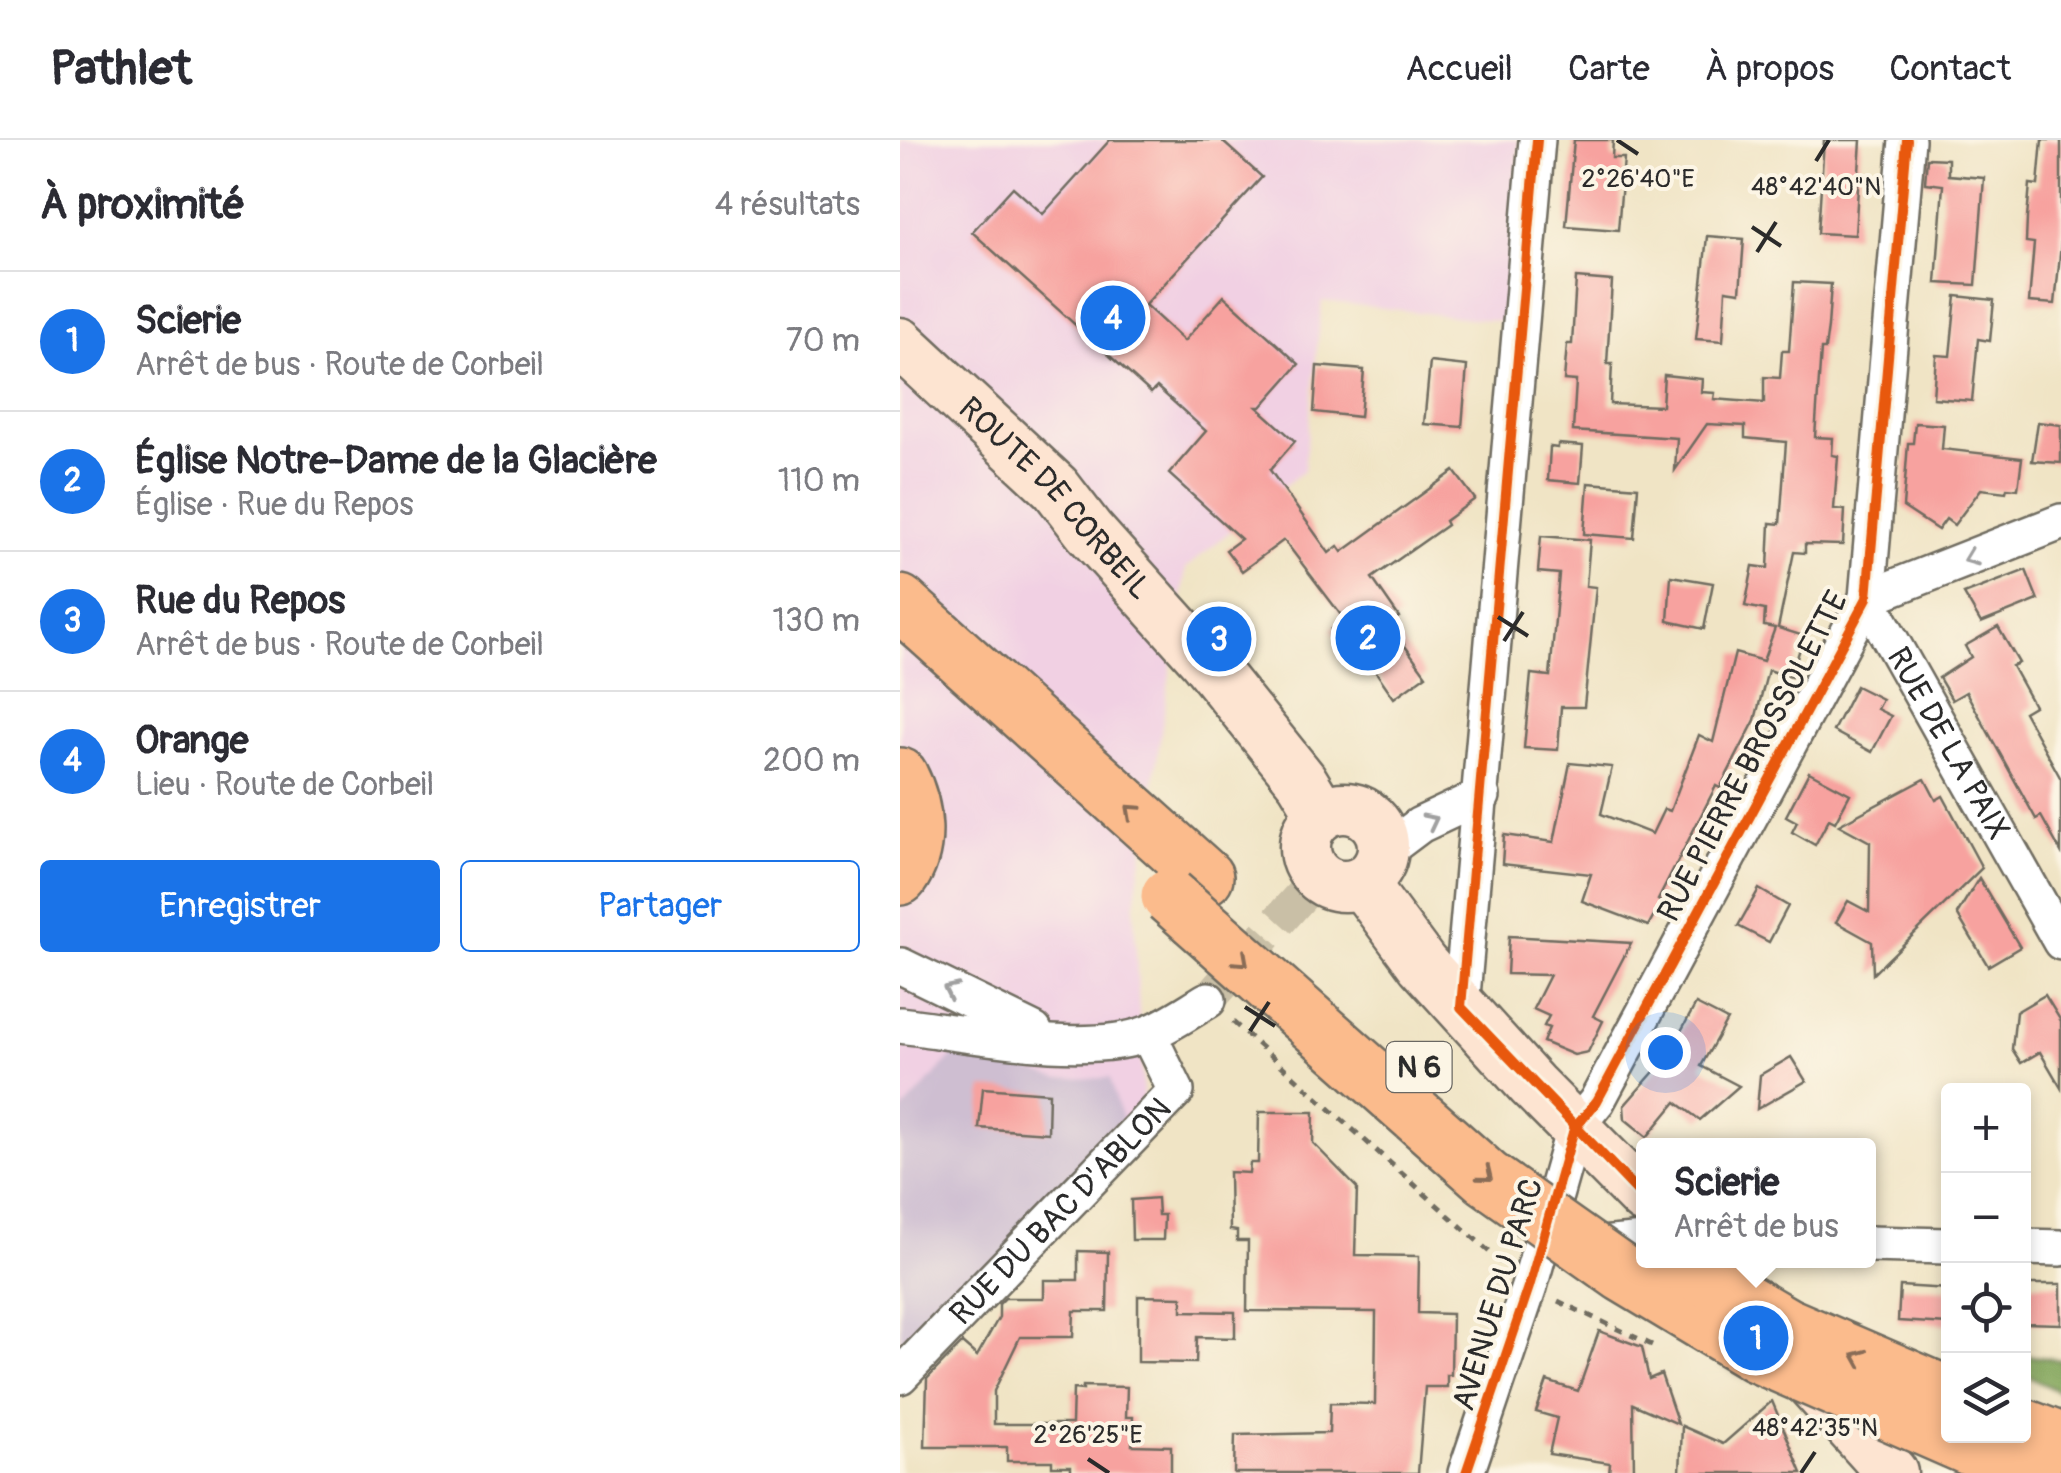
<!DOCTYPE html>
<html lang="fr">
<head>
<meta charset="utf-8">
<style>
  :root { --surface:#fff; --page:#f7f7f7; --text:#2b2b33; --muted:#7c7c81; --line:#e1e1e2; --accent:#1a73e8 }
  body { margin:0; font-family:Pangolin,sans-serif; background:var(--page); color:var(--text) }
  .controls { position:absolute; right:30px; bottom:30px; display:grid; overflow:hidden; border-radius:10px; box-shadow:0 5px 15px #0003 }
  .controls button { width:90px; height:90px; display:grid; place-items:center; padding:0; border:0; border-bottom:2px solid var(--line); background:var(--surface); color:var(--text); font:50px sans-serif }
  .you { position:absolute; left:765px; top:912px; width:35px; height:35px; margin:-25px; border:8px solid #fff; border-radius:50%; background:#1a73e8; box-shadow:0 0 0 15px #1a73e833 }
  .badge { display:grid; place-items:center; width:65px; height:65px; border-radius:50%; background:var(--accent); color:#fff; font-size:32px; font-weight:700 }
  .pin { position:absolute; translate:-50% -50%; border:5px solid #fff; box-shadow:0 2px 10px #0006 }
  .popup { position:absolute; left:736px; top:998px; width:240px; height:130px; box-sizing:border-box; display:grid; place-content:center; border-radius:10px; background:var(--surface); filter:drop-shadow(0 2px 8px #0005); font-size:32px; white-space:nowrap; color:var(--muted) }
  .popup b { font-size:38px; color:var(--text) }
  .popup::after { content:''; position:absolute; left:50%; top:100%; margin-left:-20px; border:20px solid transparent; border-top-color:var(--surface) }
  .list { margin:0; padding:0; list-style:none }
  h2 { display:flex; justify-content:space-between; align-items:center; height:130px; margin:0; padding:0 40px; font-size:42px }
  h2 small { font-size:32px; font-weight:400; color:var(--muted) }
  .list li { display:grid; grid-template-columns:65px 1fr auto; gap:30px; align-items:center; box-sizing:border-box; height:140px; padding:0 40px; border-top:2px solid var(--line) }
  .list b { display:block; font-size:38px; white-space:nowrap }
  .list p { margin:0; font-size:32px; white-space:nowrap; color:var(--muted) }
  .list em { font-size:32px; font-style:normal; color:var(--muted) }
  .actions { display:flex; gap:20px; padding:30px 40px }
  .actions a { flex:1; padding:22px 0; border:2px solid var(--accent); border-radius:10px; text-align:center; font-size:35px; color:var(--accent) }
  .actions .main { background:var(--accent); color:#fff }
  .icon { flex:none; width:55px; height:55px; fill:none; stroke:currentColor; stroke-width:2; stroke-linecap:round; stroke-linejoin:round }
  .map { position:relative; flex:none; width:1161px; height:1333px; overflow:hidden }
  header { display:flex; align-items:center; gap:60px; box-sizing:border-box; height:140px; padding:0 50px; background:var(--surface); border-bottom:2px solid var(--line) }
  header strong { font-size:48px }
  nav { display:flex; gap:55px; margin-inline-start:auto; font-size:35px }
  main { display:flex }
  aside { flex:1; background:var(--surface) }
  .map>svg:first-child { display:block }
  .built { fill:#f1d0e3 }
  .industrial { fill:#cebed1 }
  .forest { fill:#83a65b; stroke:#576843; stroke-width:2.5 }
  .building { fill:#f7a29f }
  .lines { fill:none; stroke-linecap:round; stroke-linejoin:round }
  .street-tunnel { stroke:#c9bfa6; stroke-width:35; stroke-dasharray:35 18; stroke-linecap:butt }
  .street-casing { stroke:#706c61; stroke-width:40 }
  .secondary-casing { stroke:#706c61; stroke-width:55 }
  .primary-casing { stroke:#706c61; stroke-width:60 }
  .path { stroke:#706c61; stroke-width:5; stroke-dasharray:8 8; stroke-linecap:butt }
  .street { stroke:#fff; stroke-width:35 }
  .secondary { stroke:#fde4d1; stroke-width:50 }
  .primary { stroke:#fbbb8c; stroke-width:55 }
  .primary-bridge-casing { stroke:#706c61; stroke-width:60; stroke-linecap:butt }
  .primary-bridge { stroke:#fbbb8c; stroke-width:55 }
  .cycleway-casing { stroke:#fcf5e5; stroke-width:16 }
  .cycleway { stroke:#e8590c; stroke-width:10 }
  .oneway { stroke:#a0a0a0 }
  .oneway2 { stroke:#896c57 }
  .ticks { fill:none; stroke:#2b2b2b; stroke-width:4 }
  .labels { text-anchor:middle; stroke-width:8; stroke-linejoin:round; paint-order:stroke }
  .shield { fill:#fcf5e5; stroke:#6a6863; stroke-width:2.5 }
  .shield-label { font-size:30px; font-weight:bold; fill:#2b2b2b }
  .street-label { font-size:32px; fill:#2b2b2b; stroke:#fcf5e5 }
  .ticks-label { font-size:25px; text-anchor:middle; fill:#2b2b2b; stroke:#fcf5e5; stroke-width:8; stroke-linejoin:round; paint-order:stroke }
</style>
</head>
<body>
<header>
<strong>Pathlet</strong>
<nav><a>Accueil</a><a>Carte</a><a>À propos</a><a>Contact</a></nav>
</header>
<main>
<aside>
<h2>À proximité<small>4 résultats</small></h2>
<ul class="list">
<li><span class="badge">1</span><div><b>Scierie</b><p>Arrêt de bus · Route de Corbeil</p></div><em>70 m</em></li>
<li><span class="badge">2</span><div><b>Église Notre-Dame de la Glacière</b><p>Église · Rue du Repos</p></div><em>110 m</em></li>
<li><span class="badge">3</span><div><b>Rue du Repos</b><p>Arrêt de bus · Route de Corbeil</p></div><em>130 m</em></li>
<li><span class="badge">4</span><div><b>Orange</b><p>Lieu · Route de Corbeil</p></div><em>200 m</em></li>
</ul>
<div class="actions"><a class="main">Enregistrer</a><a>Partager</a></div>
</aside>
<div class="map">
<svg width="1161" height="1333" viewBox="0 0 1161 1333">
  <rect width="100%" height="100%" fill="#fcf5e5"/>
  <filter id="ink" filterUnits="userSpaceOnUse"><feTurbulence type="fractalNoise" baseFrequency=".01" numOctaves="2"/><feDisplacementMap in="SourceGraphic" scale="20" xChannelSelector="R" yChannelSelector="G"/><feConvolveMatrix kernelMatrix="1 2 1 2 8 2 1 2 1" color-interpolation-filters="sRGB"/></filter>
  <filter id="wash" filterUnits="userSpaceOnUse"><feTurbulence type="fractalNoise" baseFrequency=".0048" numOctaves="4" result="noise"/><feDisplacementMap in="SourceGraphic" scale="40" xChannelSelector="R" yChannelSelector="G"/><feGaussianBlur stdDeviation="2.25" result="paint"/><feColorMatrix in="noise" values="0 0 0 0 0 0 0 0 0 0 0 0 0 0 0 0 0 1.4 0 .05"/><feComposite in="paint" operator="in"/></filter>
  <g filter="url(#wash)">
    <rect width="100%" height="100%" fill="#f0e4c5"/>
    <path class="built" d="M0,0H619L604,182L422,161L404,330L286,428L234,770L244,972L0,1222Z"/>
    <path class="industrial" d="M57,911L159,939L210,938L222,980L0,1233V974Z"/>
    <path class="forest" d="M1124,1215L1161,1220V1253L1124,1234Z"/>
    <g id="blocks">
      <g class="building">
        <path d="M210,0H321L362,37L245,165L284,201L324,156L399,224L361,267H357L395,301L370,330L429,413L438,406L442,412L554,331L575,359L545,381L547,385L472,438L499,477L489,484L526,535L494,558L458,506L448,514L431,489L444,479L384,400L342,431L326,410L341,399L269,334L306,291L257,247L251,253L72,92L113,47L143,74Z"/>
        <path d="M674,0H713L712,18H724L718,90L666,86Z"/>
        <path d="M924,0H961L955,95L918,93Z"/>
        <path d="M1142,0H1161V104L1155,164L1129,162L1134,103L1126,102L1127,78L1130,44L1138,45Z"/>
        <path d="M1027,18L1048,19V35L1084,38L1076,145L1036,143L1043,45L1025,43Z"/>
        <path d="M807,96L844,99L840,152L826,150L823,201L796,199Z"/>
        <path d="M676,138L712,141L707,224H712L710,264L762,266L764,235L802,239L801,252L815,253L814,259L864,263V237L880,238L882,211H889L894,142L931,144L928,187L925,209H921L915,297L933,298L932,315L938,316L934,369L945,370L943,405L905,404V413L894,412L878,488L904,496L891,537L868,530L855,580L820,648L816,646L758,760L761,762L748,786L682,761L691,734L602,724L604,695L654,702L670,623L712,627L701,674L752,694L764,669L770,671L799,595L813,602L835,513L863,521L875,488L864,486L865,470L845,466L853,426L868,428L870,383L880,384L886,302L845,298V286L807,284L775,330L777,298L673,291L676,241L664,240L667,204H672Z"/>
        <path d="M1056,156L1094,160L1090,201L1078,199L1072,261L1033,258L1036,215L1050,216Z"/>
        <path d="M530,222L567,226L562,287L524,284Z"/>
        <path d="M417,226L464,230L460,277L414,272Z"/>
        <path d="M1138,282L1161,285V323L1132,321Z"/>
        <path d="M1015,283L1044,285L1042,309L1122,318L1118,349L1107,348L1106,352L1081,349L1054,385L1046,379L1038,390L1003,367L1008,303H1013Z"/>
        <path d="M658,304L683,306L680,343L648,340L650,307L658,308Z"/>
        <path d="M688,343L738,347L734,398L684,394Z"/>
        <path d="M641,396L690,400L686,446L696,447L684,567H661L658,610L624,608L631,534L650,536L659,434L638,432Z"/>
        <path d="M1126,430L1138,460L1081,483L1064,454Z"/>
        <path d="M771,436L813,443L804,489L768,481Z"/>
        <path d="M1098,487L1119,523L1112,526L1134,566L1124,572L1161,639V712L1141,676L1136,679L1066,552L1052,560L1039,538L1071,517L1065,506Z"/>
        <path d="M956,546L982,559L977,569L991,576L972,612L933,591Z"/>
        <path d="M909,632L950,654L935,682L929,679L915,705L892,692L897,682L886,676Z"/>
        <path d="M1025,639L1036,660L1043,656L1082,728L973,834L972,802L936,782L948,761L969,772L970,702L939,685Z"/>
        <path d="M1079,738L1120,807L1088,826L1057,774Z"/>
        <path d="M859,749L888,766L869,802L838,786Z"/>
        <path d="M609,796L731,803L693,876L703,881L688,912L674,915L643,902L649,888L644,886L649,876L633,869L650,835L607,834Z"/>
        <path d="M1145,855L1161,881V948L1140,912L1121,923L1112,909L1116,872Z"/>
        <path d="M796,864L827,880L801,926L839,946L800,980L776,962L747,997L725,979L724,966L766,918Z"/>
        <path d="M891,917L906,941L857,969L860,935Z"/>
        <path d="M83,948L149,953L148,993L79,988Z"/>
        <path d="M359,972H414L413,1003L457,1048L455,1115L519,1116L518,1173L552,1174L551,1235H547V1247H525L518,1333H334L335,1295L429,1293L430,1263L475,1264L476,1172L347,1171L348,1101H337V1091L330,1090L329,1032L349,1033L350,1023H358Z"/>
        <path d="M257,1058L258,1075H264L263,1100H232L231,1060Z"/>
        <path d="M178,1111L208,1112L207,1171H174L173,1197H120L94,1251V1284H172L173,1249L183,1250V1246L227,1247L226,1277H233L232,1305L271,1306V1333H171V1326H152V1321H107V1307H25L27,1239L62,1203L77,1216L99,1177V1164L105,1158H144V1140H178Z"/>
        <path d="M1124,1144H1161V1184L1124,1183Z"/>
        <path d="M1000,1146L1048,1149V1184L998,1181Z"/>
        <path d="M238,1156L282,1157V1171L335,1172V1198L297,1197L296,1223L238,1222Z"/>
        <path d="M699,1191L742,1207L749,1239L761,1234L778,1284L733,1264L734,1333H709L710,1323L649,1314L657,1278L636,1272L647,1241L678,1251Z"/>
        <path d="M872,1261L902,1333H780L782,1286L823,1304Z"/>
      </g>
    </g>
  </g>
  <g filter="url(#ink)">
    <use href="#blocks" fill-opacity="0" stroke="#706c61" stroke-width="2.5"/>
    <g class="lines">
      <path class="street-tunnel" d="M308,860L418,737"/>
      <defs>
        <g id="street">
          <path id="s1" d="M1161,382L967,458L1161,802"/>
          <path d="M484,712L520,685L582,656"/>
          <path d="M1,826L134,891"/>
          <path d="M561,867L637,0"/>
          <path d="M0,885C67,893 185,917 247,894C268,886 289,871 308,860"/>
          <path d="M968,1104L1048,1106"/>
          <path d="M679,1107L744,1101"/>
          <path d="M1124,1107L1161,1108"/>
          <path id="s2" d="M0,1236L276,951L248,894"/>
          <path d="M566,1333L629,1147L674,989L697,961L967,458L1007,0"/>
        </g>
        <g id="secondary">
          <path id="s3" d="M0,203L156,348L189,391L304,519L402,641L422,674"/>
          <circle cx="444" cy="707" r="39"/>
          <path d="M462,743L522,824L632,945L744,1058"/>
          <path d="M902,1233L992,1333"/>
        </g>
        <g id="primary">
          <path d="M0,463L305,737"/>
          <path d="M0,636C16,667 21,708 0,737"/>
          <path d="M1124,1287L1161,1301"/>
          <path d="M1094,1318L1133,1333"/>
        </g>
      </defs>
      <use href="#street" class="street-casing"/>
      <use href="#secondary" class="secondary-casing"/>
      <use href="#primary" class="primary-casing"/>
      <g class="path">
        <path d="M333,882L604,1125"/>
        <path d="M658,1161L752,1205"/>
      </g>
      <use href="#street" class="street"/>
      <use href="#secondary" class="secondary"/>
      <use href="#primary" class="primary"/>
      <defs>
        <g id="primary-bridge">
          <path d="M269,756L587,1038L723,1134L856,1214L1094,1318"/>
          <path d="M774,1120L885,1185L1048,1255"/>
        </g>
      </defs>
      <use href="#primary-bridge" class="primary-bridge-casing"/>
      <use href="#primary-bridge" class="primary-bridge"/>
      <defs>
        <g id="cycleway">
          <path d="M637,0L561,867L744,1058"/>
          <path d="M566,1333L629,1147L674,989L697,961L967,458L1007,0"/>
        </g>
      </defs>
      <use href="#cycleway" class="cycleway-casing"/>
      <use href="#cycleway" class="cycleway"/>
    </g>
    <defs><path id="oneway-chevron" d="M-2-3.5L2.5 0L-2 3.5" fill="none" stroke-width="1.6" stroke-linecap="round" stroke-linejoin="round" transform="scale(2.5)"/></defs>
    <g class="oneway">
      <use href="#oneway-chevron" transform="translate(1070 418) rotate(159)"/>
      <use href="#oneway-chevron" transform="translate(531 681) rotate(-27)"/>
      <use href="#oneway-chevron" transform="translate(50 850) rotate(-154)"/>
    </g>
    <g class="oneway2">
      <use href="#oneway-chevron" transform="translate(232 671) rotate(-138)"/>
      <use href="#oneway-chevron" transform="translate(342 820) rotate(42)"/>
      <use href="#oneway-chevron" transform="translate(586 1035) rotate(39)"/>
      <use href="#oneway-chevron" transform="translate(959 1217) rotate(-157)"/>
    </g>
  </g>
  <path class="ticks" d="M717,0L738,14M916,21L929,0M852,87L881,106M857,112L876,82M598,477L628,496M604,501L623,472M345,867L375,886M350,891L369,862M188,1319L209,1333M901,1333L915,1312"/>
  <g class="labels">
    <rect class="shield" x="486.5" y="902" width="65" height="50" rx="8"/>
    <g class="shield-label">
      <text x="519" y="937">N 6</text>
    </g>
    <g class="street-label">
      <text dy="11" stroke="none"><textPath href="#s3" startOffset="220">ROUTE DE CORBEIL</textPath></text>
      <text dy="11" stroke="none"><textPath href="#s1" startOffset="375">RUE DE LA PAIX</textPath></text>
      <text transform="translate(852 616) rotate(-62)" y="11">RUE PIERRE BROSSOLETTE</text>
      <text dy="11" stroke="none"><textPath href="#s2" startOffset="230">RUE DU BAC D'ABLON</textPath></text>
      <text transform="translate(597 1154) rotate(-73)" y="11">AVENUE DU PARC</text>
    </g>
  </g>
  <g class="ticks-label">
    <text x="738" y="47">2°26'40"E</text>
    <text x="916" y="55">48°42'40"N</text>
    <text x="915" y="1296">48°42'35"N</text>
    <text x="188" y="1303">2°26'25"E</text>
  </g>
</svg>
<div class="controls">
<button>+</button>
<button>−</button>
<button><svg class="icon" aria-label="locate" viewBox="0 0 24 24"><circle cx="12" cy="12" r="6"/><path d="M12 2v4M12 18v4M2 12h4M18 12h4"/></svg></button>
<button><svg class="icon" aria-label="layers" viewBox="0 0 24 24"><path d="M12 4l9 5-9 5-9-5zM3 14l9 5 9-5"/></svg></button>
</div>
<div class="you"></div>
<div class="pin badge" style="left:856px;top:1198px">1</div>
<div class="popup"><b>Scierie</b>Arrêt de bus</div>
<div class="pin badge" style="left:468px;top:498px">2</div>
<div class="pin badge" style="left:319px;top:499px">3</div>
<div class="pin badge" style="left:213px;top:178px">4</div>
</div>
</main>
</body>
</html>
